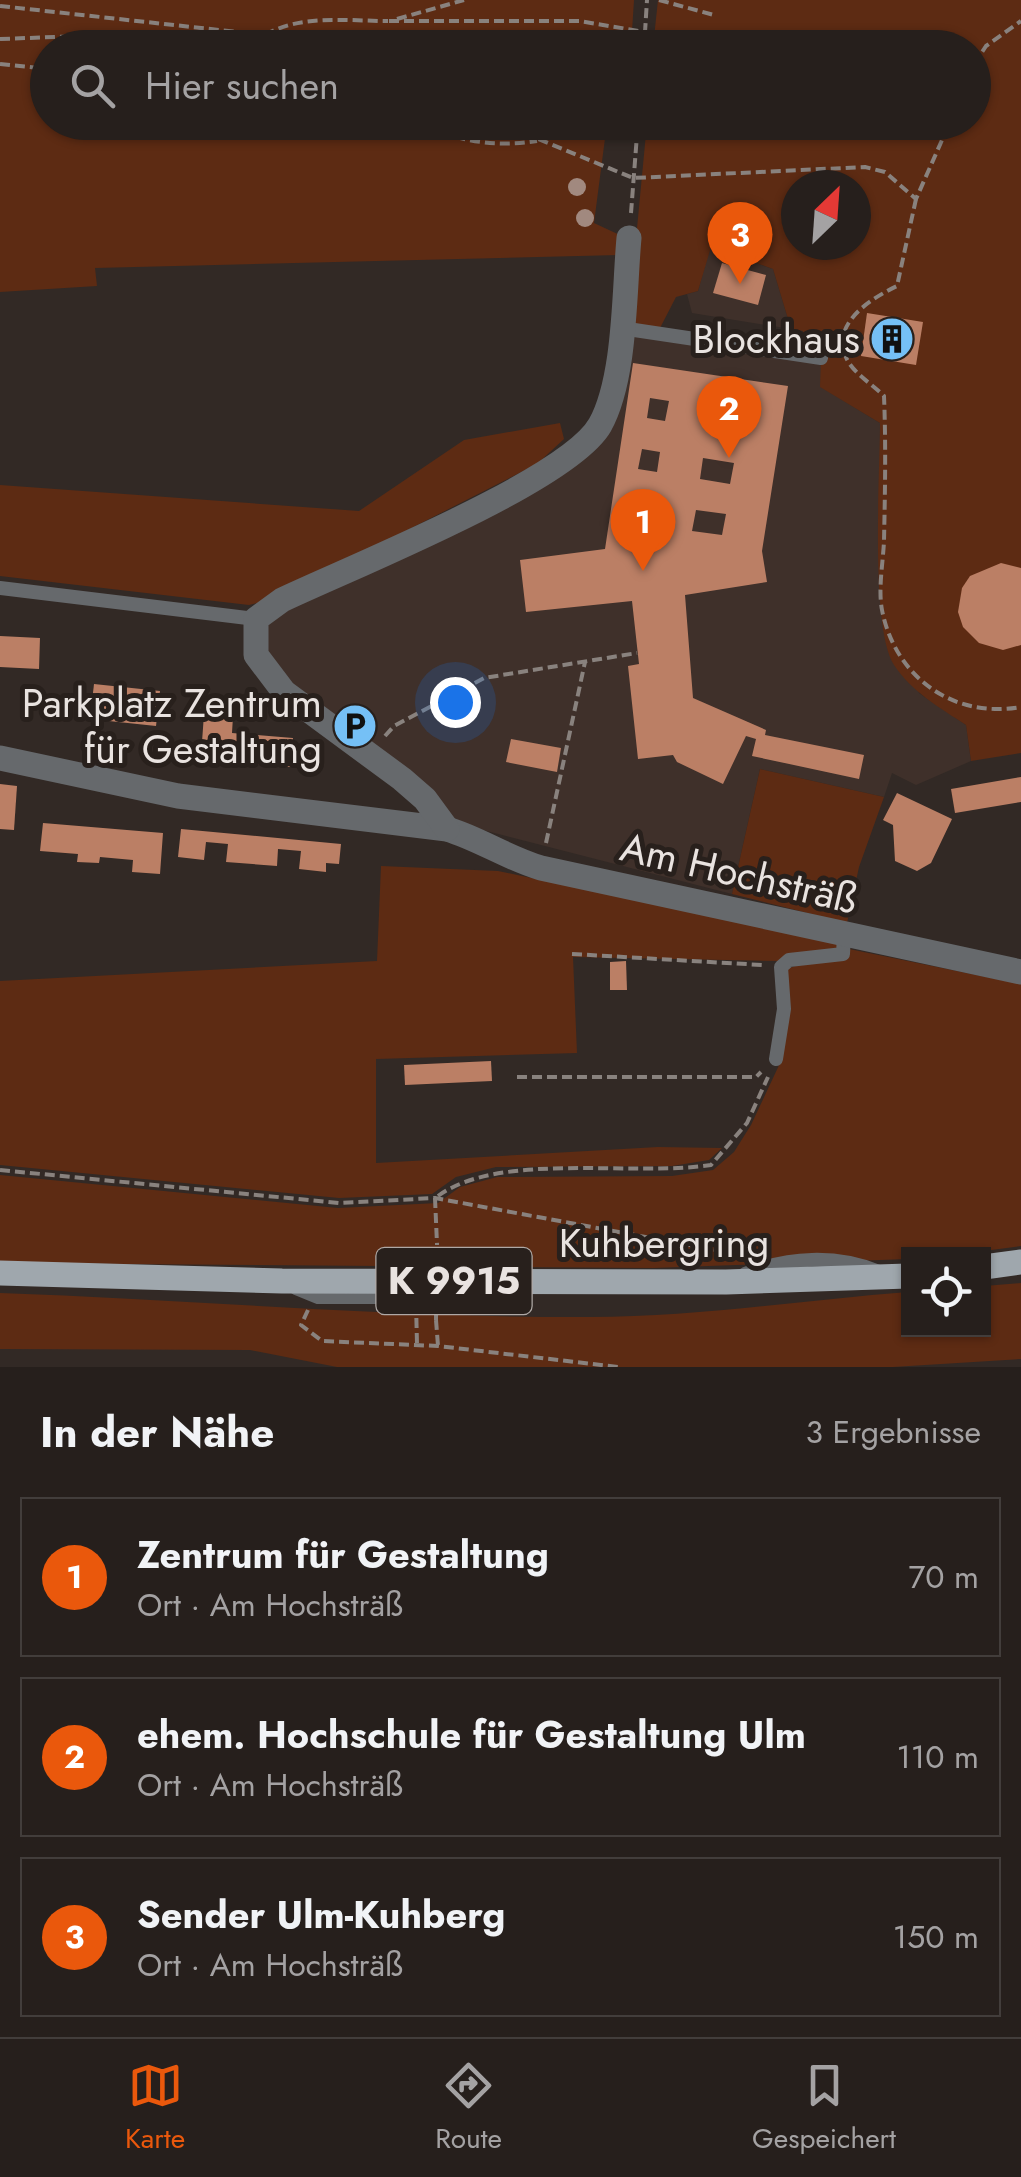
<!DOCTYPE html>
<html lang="de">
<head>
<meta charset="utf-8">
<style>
  :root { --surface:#261f1c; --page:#2e2725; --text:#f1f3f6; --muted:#a4a2a3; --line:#423d3b; --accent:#ea580c }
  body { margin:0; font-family:Jost,sans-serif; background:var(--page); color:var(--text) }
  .controls { position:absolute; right:30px; bottom:30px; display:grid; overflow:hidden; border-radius:0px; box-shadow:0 2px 8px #0004 }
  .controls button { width:90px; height:90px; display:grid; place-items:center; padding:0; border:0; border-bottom:2px solid var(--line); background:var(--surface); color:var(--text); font:50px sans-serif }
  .compass { position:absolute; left:781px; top:170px; width:90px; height:90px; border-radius:50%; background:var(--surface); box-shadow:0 2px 8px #0004; rotate:25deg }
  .you { position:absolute; left:455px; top:702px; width:35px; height:35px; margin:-25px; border:8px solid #fff; border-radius:50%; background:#1a73e8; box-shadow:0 0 0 15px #1a73e833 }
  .badge { display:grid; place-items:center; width:65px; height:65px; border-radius:50%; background:var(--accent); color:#fff; font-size:32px; font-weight:700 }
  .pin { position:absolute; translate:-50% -82px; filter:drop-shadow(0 2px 5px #0008) }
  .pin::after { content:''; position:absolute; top:52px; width:35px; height:30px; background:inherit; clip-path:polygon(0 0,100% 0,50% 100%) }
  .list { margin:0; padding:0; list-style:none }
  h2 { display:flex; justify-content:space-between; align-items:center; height:130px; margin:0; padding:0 40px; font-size:42px }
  h2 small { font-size:32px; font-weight:400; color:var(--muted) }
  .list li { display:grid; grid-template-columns:65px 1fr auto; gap:30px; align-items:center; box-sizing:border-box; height:160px; margin:0 20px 20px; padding:0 20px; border:2px solid var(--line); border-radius:0px }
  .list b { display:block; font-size:38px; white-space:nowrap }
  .list p { margin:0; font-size:32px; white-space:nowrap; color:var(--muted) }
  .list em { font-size:32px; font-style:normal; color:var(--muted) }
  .icon { flex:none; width:55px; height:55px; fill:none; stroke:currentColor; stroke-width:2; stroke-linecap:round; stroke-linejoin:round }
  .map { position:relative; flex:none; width:1021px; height:1367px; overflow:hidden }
  .search { position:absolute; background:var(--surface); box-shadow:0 2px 8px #0004; left:30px; right:30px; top:30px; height:110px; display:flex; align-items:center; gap:25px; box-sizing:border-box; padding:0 35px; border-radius:55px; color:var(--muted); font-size:38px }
  .sheet { height:670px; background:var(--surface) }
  nav { display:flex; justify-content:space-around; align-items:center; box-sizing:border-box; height:140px; border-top:2px solid var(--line); background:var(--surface); font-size:28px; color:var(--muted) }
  nav a { display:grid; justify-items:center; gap:5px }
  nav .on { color:var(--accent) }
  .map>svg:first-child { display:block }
  .built { fill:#3f302a }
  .green { fill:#5d2b13; fill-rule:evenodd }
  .building { fill:#bb7f65; fill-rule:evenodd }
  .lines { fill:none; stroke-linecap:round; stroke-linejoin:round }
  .path { stroke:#89827e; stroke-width:4; stroke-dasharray:10 5; stroke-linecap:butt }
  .lane { stroke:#66696c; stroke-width:14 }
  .street { stroke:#66696c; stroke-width:25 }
  .primary { stroke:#9fa7ad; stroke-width:25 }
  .path-bridge { stroke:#89827e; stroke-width:4; stroke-dasharray:10 5; stroke-linecap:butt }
  .tree { fill:#a1897f }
  .labels { text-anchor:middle; stroke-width:10; stroke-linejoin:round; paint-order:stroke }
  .shield { fill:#28201c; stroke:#afa8a5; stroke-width:2.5 }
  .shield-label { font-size:38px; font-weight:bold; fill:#e9e3e0 }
  .poi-label { font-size:40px; fill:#e9e3e0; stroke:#28201c; text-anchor:end }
  .street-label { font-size:40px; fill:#e9e3e0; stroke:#28201c }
</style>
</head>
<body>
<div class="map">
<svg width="1021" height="1367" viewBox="0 0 1021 1367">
  <rect width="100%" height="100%" fill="#322925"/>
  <g class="built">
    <path d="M710,247L773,269L791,329L692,313L687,294L698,291Z"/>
    <path d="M630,332L821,358V387L880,423L881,583L919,693L966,725L971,761L916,785L892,773L884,797L760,769L732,894L456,823L291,685L267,652V624L288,609L592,453Z"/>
  </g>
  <g class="green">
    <path d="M0,0H634L631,47L48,48V122L607,123L594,223L624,237L619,255L95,268L97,286L0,292Z"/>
    <path d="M658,0H1021V753L971,761L966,725C940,708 911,691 894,665C870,628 880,473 880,423L820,387L821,359L799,354L803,331L791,329L773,269L711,247L698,291L676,297L660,328L628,323L647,123L974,122V48L653,47ZM796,185H856V245H796Z"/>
    <path d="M560,423L564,439L537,464L272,599L249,605L0,576V485L359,511L464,440Z"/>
    <path d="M760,769L884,797L859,867L847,923L732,894Z"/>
    <path d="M381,866L498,871L840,943L839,952L780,961L573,957L577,1053L376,1059V1163L658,1147L722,1148L709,1160L672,1166L496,1167L456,1177L432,1194L339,1198L0,1165V981L377,961Z"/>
    <path d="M849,949L1021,984V1246L961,1254H908V1259L653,1268L0,1263V1175L338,1208L438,1203L460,1187L497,1177L672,1176L713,1170L734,1152L751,1125L781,1061L790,1009L786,969Z"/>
    <path d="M1021,1283V1359L893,1367H337L250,1350L0,1349V1293C197,1300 394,1318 591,1317C696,1317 804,1300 908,1292V1330H984V1286Z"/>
  </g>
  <g class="building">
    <path d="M722,263L766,275L758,305L713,293Z"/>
    <path d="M867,313L923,322L916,365L861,356Z"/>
    <path d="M633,363L788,386L762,551L767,582L685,595L693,698L766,730L765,735L864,755L859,779L752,756L756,739L746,736L723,784L677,762L673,755L638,759L628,666L639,664L632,601L526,612L520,560L605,549ZM650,398L669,401L665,421L647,418ZM711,406L742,411L738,432L708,427ZM642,449L660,452L657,472L638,469ZM703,458L734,463L730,484L700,479ZM635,500L654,503L651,523L632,520ZM696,510L726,514L722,535L692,531Z"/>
    <path d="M1001,563L1021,568V645L1003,650L979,643L963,627L958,612L962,588L970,576Z"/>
    <path d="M0,636L40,638L39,669L0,667Z"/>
    <path d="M94,684L160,691L156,726L90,719Z"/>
    <path d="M204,714L233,716L232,733L293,738L291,767L230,762L231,745L202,742Z"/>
    <path d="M511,739L561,748L557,772L506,762Z"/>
    <path d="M1021,777V802L955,813L951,789Z"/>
    <path d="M0,784L17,786L14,830L0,829Z"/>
    <path d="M897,793L952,819L931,863L917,871L895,861L893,825L883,820Z"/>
    <path d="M43,823L163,833L160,874L132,872L133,860L100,857L99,863L77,862L78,854L40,851Z"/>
    <path d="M181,829L341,844L339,864L326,863V872L299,869L301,851L278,849L277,866L226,862L228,844L206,842L204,860L178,857Z"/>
    <path d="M626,961L627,990H610V962Z"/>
    <path d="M491,1061L492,1081L405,1085L404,1065Z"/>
  </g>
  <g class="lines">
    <g class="path">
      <path d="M659,0L714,15"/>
      <path d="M0,6L265,35L331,48"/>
      <path d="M397,19L464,0"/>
      <path d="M389,21H579L645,32"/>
      <path d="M265,35C301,14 347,21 388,21"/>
      <path d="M0,39L82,36L160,41L206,30L222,48"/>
      <path d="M644,48L647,0"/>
      <path d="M0,64L48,69"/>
      <path d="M974,64L986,46L1021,21"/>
      <path d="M413,122C456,140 491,148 537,141"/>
      <path d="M497,122L633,178L865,167L885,172L916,199L950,122"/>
      <path d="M916,199L897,286C870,299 826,326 849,363C857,375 874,386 884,396C886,445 885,493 884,541C883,563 878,589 882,610C895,677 953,719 1021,707"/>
      <path d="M631,213L638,122"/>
      <path d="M385,736L394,726L484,678L637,653"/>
      <path d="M546,843L585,662"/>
      <path d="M572,954L762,965"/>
      <path d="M517,1077H756L761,1072"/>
      <path d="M0,1170L339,1203L435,1198L738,1254"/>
      <path d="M438,1196C500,1151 632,1177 711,1165L747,1123L768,1077"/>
      <path d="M435,1198L437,1244"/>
      <path d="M416,1303L417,1344"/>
      <path d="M308,1310L301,1325L322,1341L438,1346L618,1367"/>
      <path d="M436,1320L438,1346"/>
    </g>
    <g class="lane">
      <path d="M621,328L821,358"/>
      <path d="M0,588L256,619"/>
      <path d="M776,1059L784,1009L781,967L789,960L843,954L844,935"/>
      <path d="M745,1274C788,1257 836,1254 879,1272"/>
      <path d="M296,1288L318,1297H398L412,1283"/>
    </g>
    <g class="street">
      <path d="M0,758L178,796L447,829C480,839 507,858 541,868L1021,972"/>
      <path d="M447,829L425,799L402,779L284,692L256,655V619L282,600C349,568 568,481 600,425C626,378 624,291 629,238"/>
    </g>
    <g class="primary">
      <path d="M984,1267L1021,1262"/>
      <path d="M0,1273L282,1281L726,1282L908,1276"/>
    </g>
    <path class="path-bridge" d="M436,1320L437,1244"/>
  </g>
  <g class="tree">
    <circle cx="577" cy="187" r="9"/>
    <circle cx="585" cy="218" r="9"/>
  </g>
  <defs>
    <symbol id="building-disc" viewBox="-11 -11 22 22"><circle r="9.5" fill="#75c0f6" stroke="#28201c"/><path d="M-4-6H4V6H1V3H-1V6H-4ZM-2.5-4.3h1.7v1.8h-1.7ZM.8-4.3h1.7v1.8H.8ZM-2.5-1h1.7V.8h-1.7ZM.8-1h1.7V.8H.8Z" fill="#111"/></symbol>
    <symbol id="parking-disc" viewBox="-11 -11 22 22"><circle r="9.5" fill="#75c0f6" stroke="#28201c"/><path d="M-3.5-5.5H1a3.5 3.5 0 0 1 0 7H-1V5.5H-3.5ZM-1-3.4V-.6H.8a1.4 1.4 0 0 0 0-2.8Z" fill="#111"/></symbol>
  </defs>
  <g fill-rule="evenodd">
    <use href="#building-disc" x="867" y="314" width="50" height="50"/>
    <use href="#parking-disc" x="330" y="701" width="50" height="50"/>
  </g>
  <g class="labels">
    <rect class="shield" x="376.5" y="1248" width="155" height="66" rx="8"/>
    <g class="shield-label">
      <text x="454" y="1294">K 9915</text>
    </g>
    <g class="poi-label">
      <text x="860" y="353">Blockhaus</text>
      <text x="322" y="717">Parkplatz Zentrum<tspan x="322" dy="46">für Gestaltung</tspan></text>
    </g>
    <g class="street-label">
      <text transform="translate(739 873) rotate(13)" y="14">Am Hochsträß</text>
      <text x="664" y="1257">Kuhbergring</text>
    </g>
  </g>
</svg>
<div class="controls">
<button><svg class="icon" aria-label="locate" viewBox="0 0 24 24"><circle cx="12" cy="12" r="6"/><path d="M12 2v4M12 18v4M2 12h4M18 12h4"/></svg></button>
</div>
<svg class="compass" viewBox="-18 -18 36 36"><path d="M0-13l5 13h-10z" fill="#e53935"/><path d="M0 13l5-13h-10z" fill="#a4a2a3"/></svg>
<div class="you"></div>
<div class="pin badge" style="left:643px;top:571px">1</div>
<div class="pin badge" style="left:729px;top:458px">2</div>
<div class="pin badge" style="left:740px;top:284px">3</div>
<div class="search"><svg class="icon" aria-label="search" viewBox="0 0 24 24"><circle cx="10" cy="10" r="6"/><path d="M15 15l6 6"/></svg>Hier suchen</div>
</div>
<section class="sheet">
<h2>In der Nähe<small>3 Ergebnisse</small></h2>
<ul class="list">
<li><span class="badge">1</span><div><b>Zentrum für Gestaltung</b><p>Ort · Am Hochsträß</p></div><em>70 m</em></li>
<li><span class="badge">2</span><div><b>ehem. Hochschule für Gestaltung Ulm</b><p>Ort · Am Hochsträß</p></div><em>110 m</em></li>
<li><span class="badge">3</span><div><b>Sender Ulm-Kuhberg</b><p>Ort · Am Hochsträß</p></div><em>150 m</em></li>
</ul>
</section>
<nav>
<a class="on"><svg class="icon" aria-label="map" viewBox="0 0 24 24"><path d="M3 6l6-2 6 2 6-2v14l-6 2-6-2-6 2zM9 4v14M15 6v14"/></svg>Karte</a>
<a><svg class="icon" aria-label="directions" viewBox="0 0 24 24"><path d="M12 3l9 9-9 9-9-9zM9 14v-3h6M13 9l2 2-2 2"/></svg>Route</a>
<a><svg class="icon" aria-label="saved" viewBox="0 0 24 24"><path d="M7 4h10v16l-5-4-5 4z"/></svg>Gespeichert</a>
</nav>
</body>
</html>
